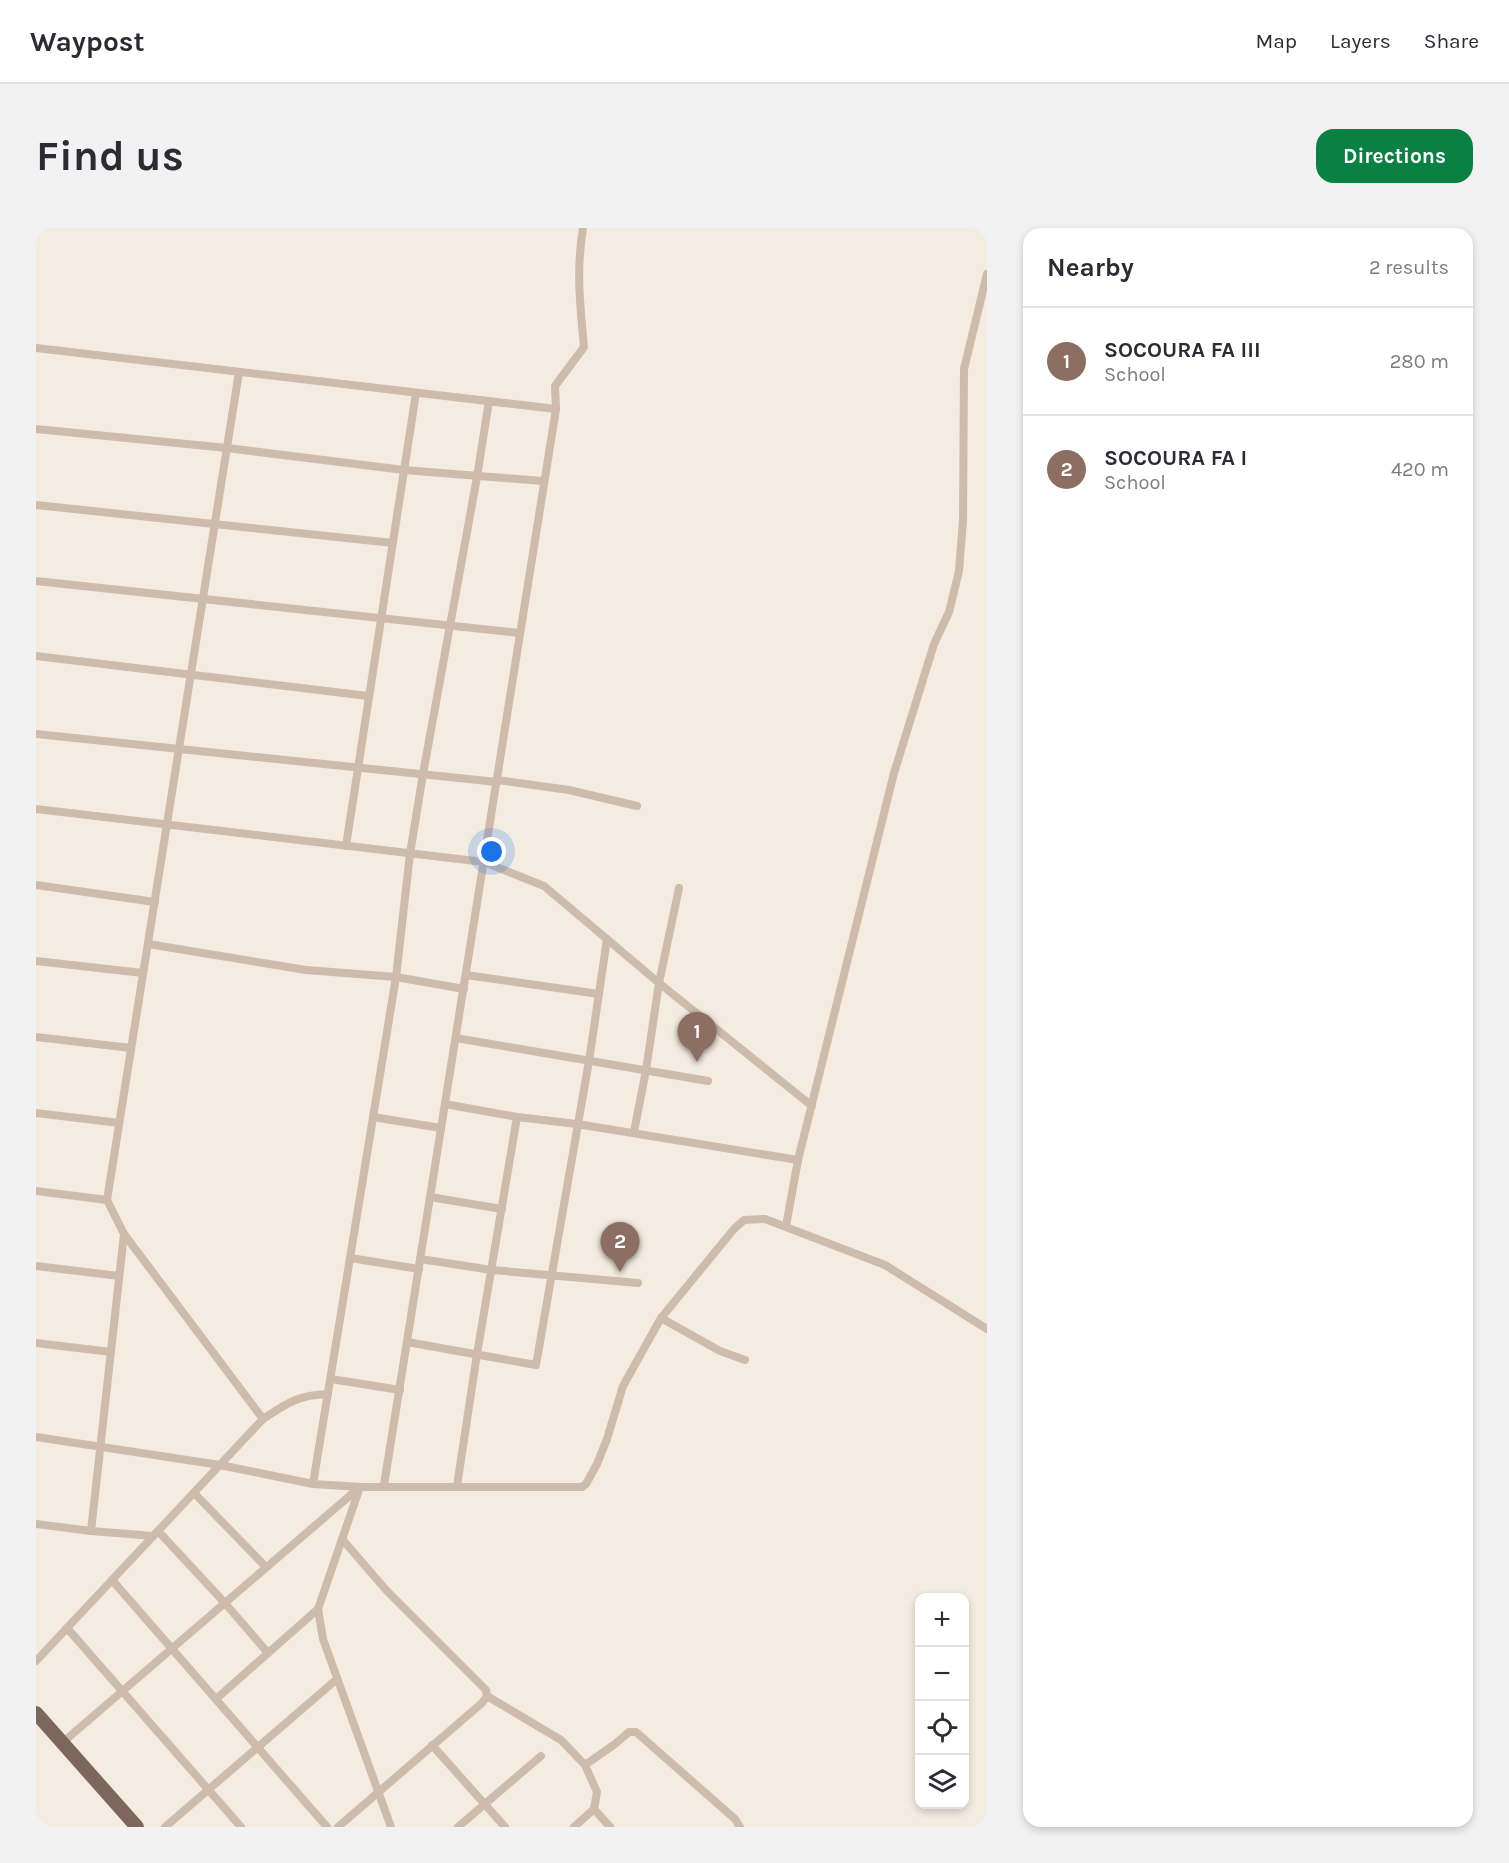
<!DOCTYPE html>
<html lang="en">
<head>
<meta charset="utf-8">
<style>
  :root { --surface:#fff; --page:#f2f2f3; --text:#2b2b33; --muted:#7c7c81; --line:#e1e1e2; --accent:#0b8043 }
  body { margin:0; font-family:Karla,sans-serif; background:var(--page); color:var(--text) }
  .controls { position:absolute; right:18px; bottom:18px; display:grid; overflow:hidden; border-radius:12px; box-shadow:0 3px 9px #0003 }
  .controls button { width:54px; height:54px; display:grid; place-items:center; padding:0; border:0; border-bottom:2px solid var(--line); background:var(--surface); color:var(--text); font:30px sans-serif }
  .you { position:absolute; left:456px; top:624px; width:21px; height:21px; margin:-15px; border:4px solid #fff; border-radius:50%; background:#1a73e8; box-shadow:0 0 0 9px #1a73e833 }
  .badge { display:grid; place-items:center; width:39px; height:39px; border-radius:50%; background:var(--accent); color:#fff; font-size:20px; font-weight:700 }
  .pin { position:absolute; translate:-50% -50px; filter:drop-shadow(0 2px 3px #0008) }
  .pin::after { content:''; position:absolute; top:32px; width:21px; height:18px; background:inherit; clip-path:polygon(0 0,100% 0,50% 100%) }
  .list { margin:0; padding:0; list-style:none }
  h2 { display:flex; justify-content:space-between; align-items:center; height:78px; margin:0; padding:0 24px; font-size:26px }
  h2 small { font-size:20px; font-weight:400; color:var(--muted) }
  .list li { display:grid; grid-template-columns:39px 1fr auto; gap:18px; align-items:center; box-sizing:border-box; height:108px; padding:0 24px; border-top:2px solid var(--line) }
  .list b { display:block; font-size:22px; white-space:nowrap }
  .list p { margin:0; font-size:20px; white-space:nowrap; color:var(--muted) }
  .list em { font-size:20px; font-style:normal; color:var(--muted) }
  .icon { flex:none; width:33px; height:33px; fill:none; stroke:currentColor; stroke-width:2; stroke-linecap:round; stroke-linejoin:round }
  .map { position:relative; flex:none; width:951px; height:1599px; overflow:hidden; border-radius:18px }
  header { display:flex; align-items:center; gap:36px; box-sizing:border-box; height:84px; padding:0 30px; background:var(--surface); border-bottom:2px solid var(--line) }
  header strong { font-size:28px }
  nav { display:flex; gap:33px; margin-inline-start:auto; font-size:21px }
  .intro { display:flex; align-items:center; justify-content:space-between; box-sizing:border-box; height:144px; padding:0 36px }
  h1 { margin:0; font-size:42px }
  .button { padding:15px 27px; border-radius:18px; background:var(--accent); color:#fff; font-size:21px; font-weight:700 }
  main { display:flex; gap:36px; padding:0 36px }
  aside { flex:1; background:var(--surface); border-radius:18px; box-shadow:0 3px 9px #0003 }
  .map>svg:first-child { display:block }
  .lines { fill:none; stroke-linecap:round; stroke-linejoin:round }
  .street { stroke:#cdbbac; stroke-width:8 }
  .primary { stroke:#7d675c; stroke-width:14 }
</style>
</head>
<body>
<header>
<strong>Waypost</strong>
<nav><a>Map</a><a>Layers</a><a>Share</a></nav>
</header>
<div class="intro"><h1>Find us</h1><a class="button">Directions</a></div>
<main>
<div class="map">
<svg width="951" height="1599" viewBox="0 0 951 1599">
  <rect width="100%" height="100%" fill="#f4ebe1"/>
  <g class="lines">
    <g class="street">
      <path d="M0,120L520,181"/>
      <path d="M203,144L71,972L88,1006L227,1191"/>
      <path d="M0,201L191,220L368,242L507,253"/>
      <path d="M0,277L357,315"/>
      <path d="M0,353L484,405"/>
      <path d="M0,428L332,468"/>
      <path d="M0,506L461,554"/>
      <path d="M461,552L533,562L601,578"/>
      <path d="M0,581L448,634L508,658L623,755L776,878"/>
      <path d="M310,618L380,165"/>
      <path d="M0,657L119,674"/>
      <path d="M112,716L270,742L360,749L428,761"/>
      <path d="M0,733L107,745"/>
      <path d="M430,747L563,766"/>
      <path d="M0,809L95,820"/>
      <path d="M420,810L672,853"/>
      <path d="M409,876L481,889L541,896L762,932"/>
      <path d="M0,885L83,895"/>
      <path d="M337,889L405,900"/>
      <path d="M598,904L610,842L623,755L643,660"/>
      <path d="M0,963L71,972"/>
      <path d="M394,969L466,981"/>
      <path d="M750,998L762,932L858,545L898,416L913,384L923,343L927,292L928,141L951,46"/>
      <path d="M314,1030L383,1041"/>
      <path d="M384,1031L456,1042L602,1055"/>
      <path d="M0,1038L83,1048"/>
      <path d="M625,1090L684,1123L709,1132"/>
      <path d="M371,1114L500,1137L553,833L571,711"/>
      <path d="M0,1115L75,1124"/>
      <path d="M295,1151L364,1162"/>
      <path d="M0,1209L184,1237L277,1256L324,1259H546L550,1256L561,1236L571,1211L587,1158L625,1090L698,1001L708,992L729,991L849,1037L951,1101"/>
      <path d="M277,1256L360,749L374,626L387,546L441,249L453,173"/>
      <path d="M348,1257L520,181L519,158L548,119C544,76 540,43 547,0"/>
      <path d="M421,1258L441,1126L481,889"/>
      <path d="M324,1259L282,1381L287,1411L355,1599"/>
      <path d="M158,1265L230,1339"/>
      <path d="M0,1296L55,1303L117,1308"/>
      <path d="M55,1303L88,1006"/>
      <path d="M122,1303L188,1374L232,1425"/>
      <path d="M76,1352L291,1599"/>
      <path d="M31,1400L205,1599"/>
      <path d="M0,1433L227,1191C251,1175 262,1167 292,1166"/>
      <path d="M451,1468L525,1512L549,1537L561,1564L558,1581L574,1599"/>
      <path d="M180,1471L282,1381"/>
      <path d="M26,1515L324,1259"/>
      <path d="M396,1517L469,1599"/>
      <path d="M549,1537L579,1516L593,1504H600L699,1591L704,1599"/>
      <path d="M129,1599L301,1451"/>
      <path d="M302,1599L446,1475L451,1468L450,1462L351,1363L306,1311"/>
      <path d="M422,1599L505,1528"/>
      <path d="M538,1599L558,1581"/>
    </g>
    <path class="primary" d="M0,1485L101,1599"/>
  </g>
</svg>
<div class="controls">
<button>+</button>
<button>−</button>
<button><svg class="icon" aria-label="locate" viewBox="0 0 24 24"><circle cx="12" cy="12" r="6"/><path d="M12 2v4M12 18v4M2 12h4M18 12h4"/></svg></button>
<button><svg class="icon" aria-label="layers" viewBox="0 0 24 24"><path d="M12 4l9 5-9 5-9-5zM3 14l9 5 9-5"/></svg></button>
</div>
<div class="you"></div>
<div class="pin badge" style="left:661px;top:834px;background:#8d6e63">1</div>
<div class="pin badge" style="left:584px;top:1044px;background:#8d6e63">2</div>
</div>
<aside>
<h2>Nearby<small>2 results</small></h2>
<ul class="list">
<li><span class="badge" style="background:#8d6e63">1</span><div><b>SOCOURA FA III</b><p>School</p></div><em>280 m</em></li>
<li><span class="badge" style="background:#8d6e63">2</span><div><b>SOCOURA FA I</b><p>School</p></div><em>420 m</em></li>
</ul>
</aside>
</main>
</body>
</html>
